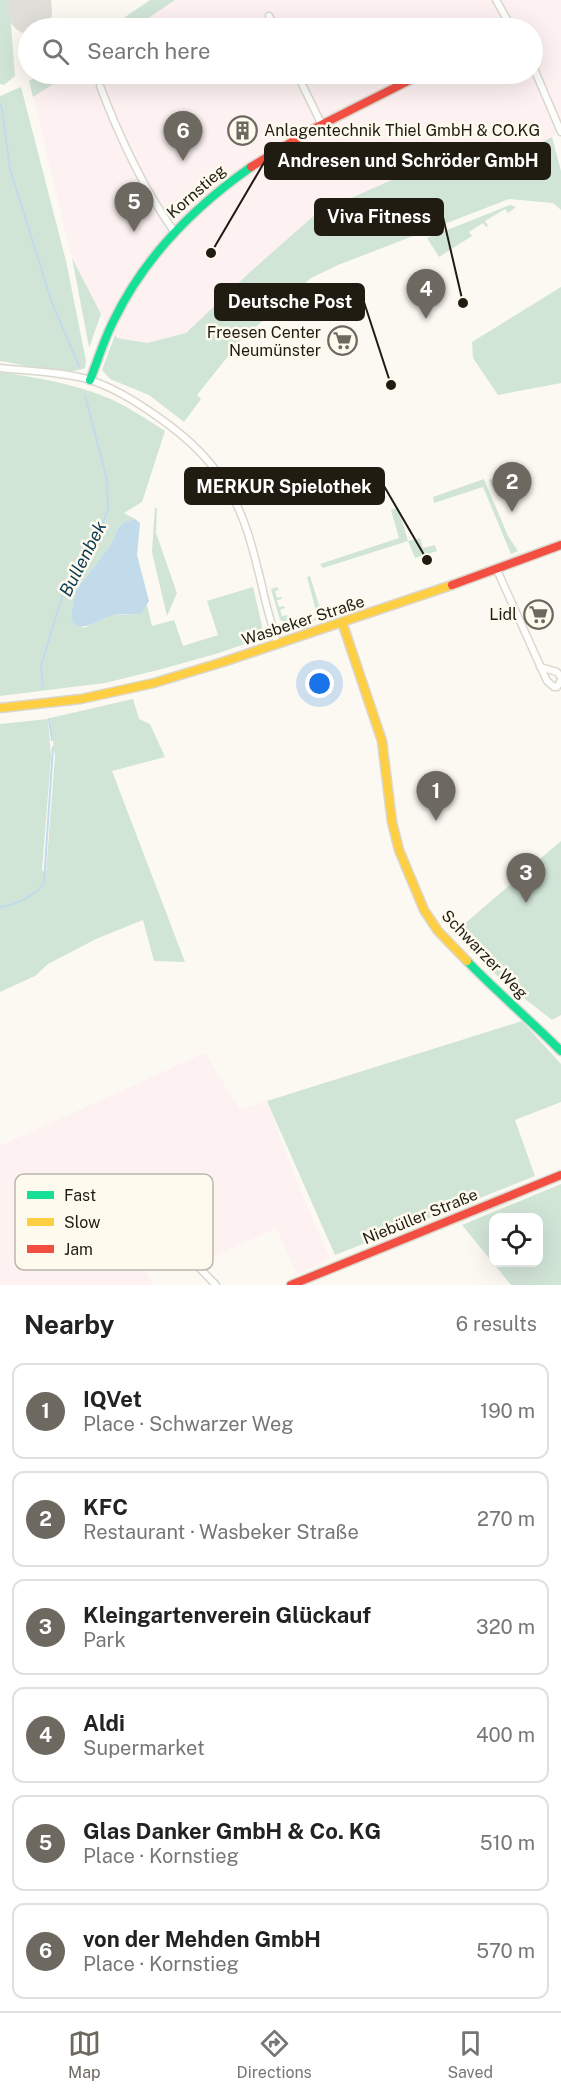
<!DOCTYPE html>
<html lang="en">
<head>
<meta charset="utf-8">
<style>
  :root { --surface:#fff; --page:#f2f2f2; --text:#222; --muted:#767676; --line:#e0e0e0; --accent:#6d6960 }
  body { margin:0; font-family:"Public Sans",sans-serif; background:var(--page); color:var(--text) }
  .controls { position:absolute; right:18px; bottom:18px; display:grid; overflow:hidden; border-radius:12px; box-shadow:0 6px 24px #0002 }
  .controls button { width:54px; height:54px; display:grid; place-items:center; padding:0; border:0; border-bottom:2px solid var(--line); background:var(--surface); color:var(--text); font:30px sans-serif }
  .you { position:absolute; left:320px; top:684px; width:21px; height:21px; margin:-15px; border:4px solid #fff; border-radius:50%; background:#1a73e8; box-shadow:0 0 0 9px #1a73e833 }
  .badge { display:grid; place-items:center; width:39px; height:39px; border-radius:50%; background:var(--accent); color:#fff; font-size:20px; font-weight:700 }
  .pin { position:absolute; translate:-50% -50px; filter:drop-shadow(0 2px 3px #0008) }
  .pin::after { content:''; position:absolute; top:32px; width:21px; height:18px; background:inherit; clip-path:polygon(0 0,100% 0,50% 100%) }
  .list { margin:0; padding:0; list-style:none }
  h2 { display:flex; justify-content:space-between; align-items:center; height:78px; margin:0; padding:0 24px; font-size:26px }
  h2 small { font-size:20px; font-weight:400; color:var(--muted) }
  .list li { display:grid; grid-template-columns:39px 1fr auto; gap:18px; align-items:center; box-sizing:border-box; height:96px; margin:0 12px 12px; padding:0 12px; border:2px solid var(--line); border-radius:12px }
  .list b { display:block; font-size:22px; white-space:nowrap }
  .list p { margin:0; font-size:20px; white-space:nowrap; color:var(--muted) }
  .list em { font-size:20px; font-style:normal; color:var(--muted) }
  .icon { flex:none; width:33px; height:33px; fill:none; stroke:currentColor; stroke-width:2; stroke-linecap:round; stroke-linejoin:round }
  .map { position:relative; flex:none; width:561px; height:1285px; overflow:hidden }
  .search { position:absolute; background:var(--surface); box-shadow:0 6px 24px #0002; left:18px; right:18px; top:18px; height:66px; display:flex; align-items:center; gap:15px; box-sizing:border-box; padding:0 21px; border-radius:33px; color:var(--muted); font-size:22px }
  .sheet { height:726px; background:var(--surface) }
  nav { display:flex; justify-content:space-around; align-items:center; box-sizing:border-box; height:84px; border-top:2px solid var(--line); background:var(--surface); font-size:16px; color:var(--muted) }
  nav a { display:grid; justify-items:center; gap:3px }
  nav .on { color:var(--accent) }
  .map>svg:first-child { display:block }
  .industrial { fill:#fdf1f1 }
  .green { fill:#d1e5d7; fill-rule:evenodd }
  .water { fill:#c1dbeb }
  .lines { fill:none; stroke-linecap:round; stroke-linejoin:round }
  .stream { stroke:#c1dbeb; stroke-width:2 }
  .runway { stroke:#dfded9; stroke-width:44 }
  .street-casing { stroke:#dad7cd; stroke-width:9 }
  .fast-casing { stroke:#dad7cd; stroke-width:11 }
  .slow-casing { stroke:#dad7cd; stroke-width:11 }
  .jam-casing { stroke:#dad7cd; stroke-width:11 }
  .street { stroke:#fefefd; stroke-width:6 }
  .fast { stroke:#16e098; stroke-width:8 }
  .slow { stroke:#ffcf43; stroke-width:8 }
  .jam { stroke:#f24e42; stroke-width:8 }
  .labels { text-anchor:middle; stroke-width:5; stroke-linejoin:round; paint-order:stroke }
  .poi-label { font-size:16px; fill:#201c11; stroke:#fffaee; text-anchor:end }
  .street-label { font-size:16px; fill:#201c11; stroke:#fffaee }
  .water-label { font-size:18px; font-style:italic; fill:#0a3b55; stroke:#fffaee }
  .key { fill:#fffaee; stroke:#bcb7ac; stroke-width:1.5 }
  .key-label { font-size:16px; fill:#201c11 }
  .leader { fill:none; stroke:#201c11; stroke-width:2 }
  .callout-dot { fill:#201c11; stroke:#fffaee; stroke-width:2 }
  .callout { fill:#201c11; stroke:#201c11; stroke-width:2 }
  .callout-label { font-size:18px; text-anchor:middle; font-weight:bold; fill:#fff }
</style>
</head>
<body>
<div class="map">
<svg width="561" height="1285" viewBox="0 0 561 1285">
  <rect width="100%" height="100%" fill="#fbf9f2"/>
  <g class="industrial">
    <path d="M175,0H561V132L511,158L403,175L317,213L250,272L186,333L147,343L117,338L101,314L72,258L33,97L69,74H532V28H134Z"/>
    <path d="M205,1053L240,1110L267,1101L297,1183L330,1259L297,1274L276,1228L210,1258L187,1236L173,1252L160,1244L144,1241H125L148,1275L152,1285H0V1146Z"/>
  </g>
  <g class="green">
    <path d="M0,0H9L15,76L4,85L0,84Z"/>
    <path d="M150,0H175L134,28H109Z"/>
    <path d="M41,74H69L33,97L29,81Z"/>
    <path d="M21,87L66,261L86,361L85,368C65,377 21,364 0,361V96Z"/>
    <path d="M552,137L561,171V210L553,203L509,199L338,265L311,278L241,340L197,395L201,399L184,422L149,395L110,379L102,370L115,335L117,338L147,343L186,333L250,272L317,213L403,175L511,158Z"/>
    <path d="M510,205L516,207L508,213L505,209L485,221L488,226L486,227L483,223L469,232L472,236L439,257L427,238Z"/>
    <path d="M72,258L101,314L89,348V347Z"/>
    <path d="M561,287V383L498,395L473,358L472,342Z"/>
    <path d="M0,372C39,378 77,384 113,400C131,409 148,420 165,431L142,502L124,513L135,519L124,522L118,528L110,546L76,590L71,615L84,628L111,615L140,614L147,605L152,626L174,620L183,646L218,635L207,601L253,587L262,626L261,636L253,641L219,653L162,669L105,683L0,696Z"/>
    <path d="M504,474L512,479L492,487L489,480Z"/>
    <path d="M484,479L508,536L518,551L511,554L483,487L434,503L433,497Z"/>
    <path d="M155,507L157,509L156,533L177,593L167,616L152,552Z"/>
    <path d="M398,507L408,541L420,538L423,548L435,545L437,551L415,558L408,541L323,568L320,564L399,538L391,510Z"/>
    <path d="M310,576L323,618L303,624L302,622L314,619L317,615L307,577Z"/>
    <path d="M277,587L279,590L275,591L277,598L281,597L282,599L277,600L279,607L284,606L285,608L280,610L282,616L287,615L288,621L292,623L301,622V624L292,625L280,620L271,589Z"/>
    <path d="M133,699L139,719L150,724L165,757L112,771L185,962L154,961L143,920L96,939L48,964L35,976L0,992V724L48,719L51,756L42,871L46,872L55,756L50,718Z"/>
    <path d="M561,841V1015L552,1020L502,981L455,932Z"/>
    <path d="M522,1021L561,1064V1102L515,1120L535,1176L335,1255L267,1101Z"/>
    <path d="M561,1184V1285H511L462,1225ZM494,1218H538V1262H494Z"/>
  </g>
  <path class="water" d="M135,519L140,523L137,555L149,601L141,614C131,615 119,613 110,616C97,620 86,632 73,623L71,615L76,590L110,546L118,528L124,522Z"/>
  <g class="lines">
    <g class="stream">
      <path d="M1,104L10,169L52,303L79,366"/>
      <path d="M43,688L41,666L66,583L96,539L108,510L107,480L85,395"/>
      <path d="M49,719L52,740"/>
      <path d="M0,907C13,906 39,894 44,882L53,747"/>
    </g>
    <path class="runway" d="M29,0L30,12"/>
    <defs>
      <g id="street">
        <path d="M496,0L512,28"/>
        <path d="M269,16L275,28"/>
        <path d="M532,64L561,132"/>
        <path d="M297,74L321,123"/>
        <path d="M100,86C119,136 142,186 173,230"/>
        <path d="M0,368C27,371 65,372 90,380C115,388 137,402 158,417C187,437 213,461 230,492C247,521 254,554 262,586C266,606 272,625 277,643"/>
        <path d="M497,570L547,681L554,687H557L561,680"/>
        <path d="M540,667L557,672L561,677"/>
        <path d="M178,1246L216,1285"/>
      </g>
      <g id="fast">
        <path d="M90,380C98,360 104,339 114,320C145,256 194,207 251,167"/>
        <path d="M467,961C497,992 530,1020 561,1051"/>
      </g>
      <g id="slow">
        <path d="M342,622L382,741L392,822L399,850L424,910L438,931L467,961"/>
        <path d="M0,708L81,699L154,683L223,662L452,585"/>
      </g>
      <g id="jam">
        <path d="M251,167L313,129L422,74"/>
        <path d="M452,585L561,545"/>
        <path d="M291,1285L561,1175"/>
      </g>
    </defs>
    <use href="#street" class="street-casing"/>
    <use href="#fast" class="fast-casing"/>
    <use href="#slow" class="slow-casing"/>
    <use href="#jam" class="jam-casing"/>
    <use href="#street" class="street"/>
    <use href="#fast" class="fast"/>
    <use href="#slow" class="slow"/>
    <use href="#jam" class="jam"/>
  </g>
  <defs>
    <symbol id="building-ring" viewBox="-11 -11 22 22"><circle r="9.5" fill="#fffaee" stroke="#6d6960" stroke-width="1.5"/><path d="M-4-6H4V6H1V3H-1V6H-4ZM-2.5-4.3h1.7v1.8h-1.7ZM.8-4.3h1.7v1.8H.8ZM-2.5-1h1.7V.8h-1.7ZM.8-1h1.7V.8H.8Z" fill="#6d6960"/></symbol>
    <symbol id="supermarket-ring" viewBox="-11 -11 22 22"><circle r="9.5" fill="#fffaee" stroke="#6d6960" stroke-width="1.5"/><path d="M-6-5.5h2.5l.6 2H6L4.5 2H-2.5L-4.4-4H-6ZM-1.5 3.2a1.3 1.3 0 1 0 .1 0ZM3 3.2a1.3 1.3 0 1 0 .1 0Z" fill="#6d6960"/></symbol>
  </defs>
  <g fill-rule="evenodd">
    <use href="#building-ring" x="226" y="114" width="33" height="33"/>
    <use href="#supermarket-ring" x="326" y="324" width="33" height="33"/>
    <use href="#supermarket-ring" x="522" y="598" width="33" height="33"/>
  </g>
  <g class="labels">
    <g class="poi-label">
      <text x="264" y="136" text-anchor="start">Anlagentechnik Thiel GmbH &amp; CO.KG</text>
      <text x="321" y="338">Freesen Center<tspan x="321" dy="18">Neumünster</tspan></text>
      <text x="517" y="620">Lidl</text>
    </g>
    <g class="street-label">
      <text transform="translate(196 191) rotate(-41)" y="6">Kornstieg</text>
      <text transform="translate(303 620) rotate(-18)" y="6">Wasbeker Straße</text>
      <text transform="translate(485 954) rotate(46)" y="6">Schwarzer Weg</text>
      <text transform="translate(420 1216) rotate(-22)" y="6">Niebüller Straße</text>
    </g>
    <g class="water-label">
      <text transform="translate(83 559) rotate(-63)" y="6">Bullenbek</text>
    </g>
  </g>
  <rect x="15" y="1174" width="198" height="96" rx="9" class="key"/>
  <rect x="27" y="1191" width="27" height="8" fill="#16e098"/>
  <rect x="27" y="1218" width="27" height="8" fill="#ffcf43"/>
  <rect x="27" y="1245" width="27" height="8" fill="#f24e42"/>
  <g class="key-label">
    <text x="64" y="1201">Fast</text>
    <text x="64" y="1228">Slow</text>
    <text x="64" y="1255">Jam</text>
  </g>
  <path class="leader" d="M211 253L265 161M463 303L443 217M391 385L364 302M427 560L384 486"/>
  <g class="callout-dot">
    <circle cx="211" cy="253" r="6"/>
    <circle cx="463" cy="303" r="6"/>
    <circle cx="391" cy="385" r="6"/>
    <circle cx="427" cy="560" r="6"/>
  </g>
  <g class="callout">
    <rect x="265" y="143" width="285" height="36" rx="6"/>
    <rect x="315" y="199" width="128" height="36" rx="6"/>
    <rect x="215" y="284" width="149" height="36" rx="6"/>
    <rect x="185" y="468" width="199" height="36" rx="6"/>
  </g>
  <g class="callout-label">
    <text x="408" y="167">Andresen und Schröder GmbH</text>
    <text x="379" y="223">Viva Fitness</text>
    <text x="290" y="308">Deutsche Post</text>
    <text x="284" y="493">MERKUR Spielothek</text>
  </g>
</svg>
<div class="controls">
<button><svg class="icon" aria-label="locate" viewBox="0 0 24 24"><circle cx="12" cy="12" r="6"/><path d="M12 2v4M12 18v4M2 12h4M18 12h4"/></svg></button>
</div>
<div class="you"></div>
<div class="pin badge" style="left:436px;top:821px">1</div>
<div class="pin badge" style="left:512px;top:512px">2</div>
<div class="pin badge" style="left:526px;top:903px">3</div>
<div class="pin badge" style="left:426px;top:319px">4</div>
<div class="pin badge" style="left:134px;top:232px">5</div>
<div class="pin badge" style="left:183px;top:161px">6</div>
<div class="search"><svg class="icon" aria-label="search" viewBox="0 0 24 24"><circle cx="10" cy="10" r="6"/><path d="M15 15l6 6"/></svg>Search here</div>
</div>
<section class="sheet">
<h2>Nearby<small>6 results</small></h2>
<ul class="list">
<li><span class="badge">1</span><div><b>IQVet</b><p>Place · Schwarzer Weg</p></div><em>190 m</em></li>
<li><span class="badge">2</span><div><b>KFC</b><p>Restaurant · Wasbeker Straße</p></div><em>270 m</em></li>
<li><span class="badge">3</span><div><b>Kleingartenverein Glückauf</b><p>Park</p></div><em>320 m</em></li>
<li><span class="badge">4</span><div><b>Aldi</b><p>Supermarket</p></div><em>400 m</em></li>
<li><span class="badge">5</span><div><b>Glas Danker GmbH &amp; Co. KG</b><p>Place · Kornstieg</p></div><em>510 m</em></li>
<li><span class="badge">6</span><div><b>von der Mehden GmbH</b><p>Place · Kornstieg</p></div><em>570 m</em></li>
</ul>
</section>
<nav>
<a class="on"><svg class="icon" aria-label="map" viewBox="0 0 24 24"><path d="M3 6l6-2 6 2 6-2v14l-6 2-6-2-6 2zM9 4v14M15 6v14"/></svg>Map</a>
<a><svg class="icon" aria-label="directions" viewBox="0 0 24 24"><path d="M12 3l9 9-9 9-9-9zM9 14v-3h6M13 9l2 2-2 2"/></svg>Directions</a>
<a><svg class="icon" aria-label="saved" viewBox="0 0 24 24"><path d="M7 4h10v16l-5-4-5 4z"/></svg>Saved</a>
</nav>
</body>
</html>
